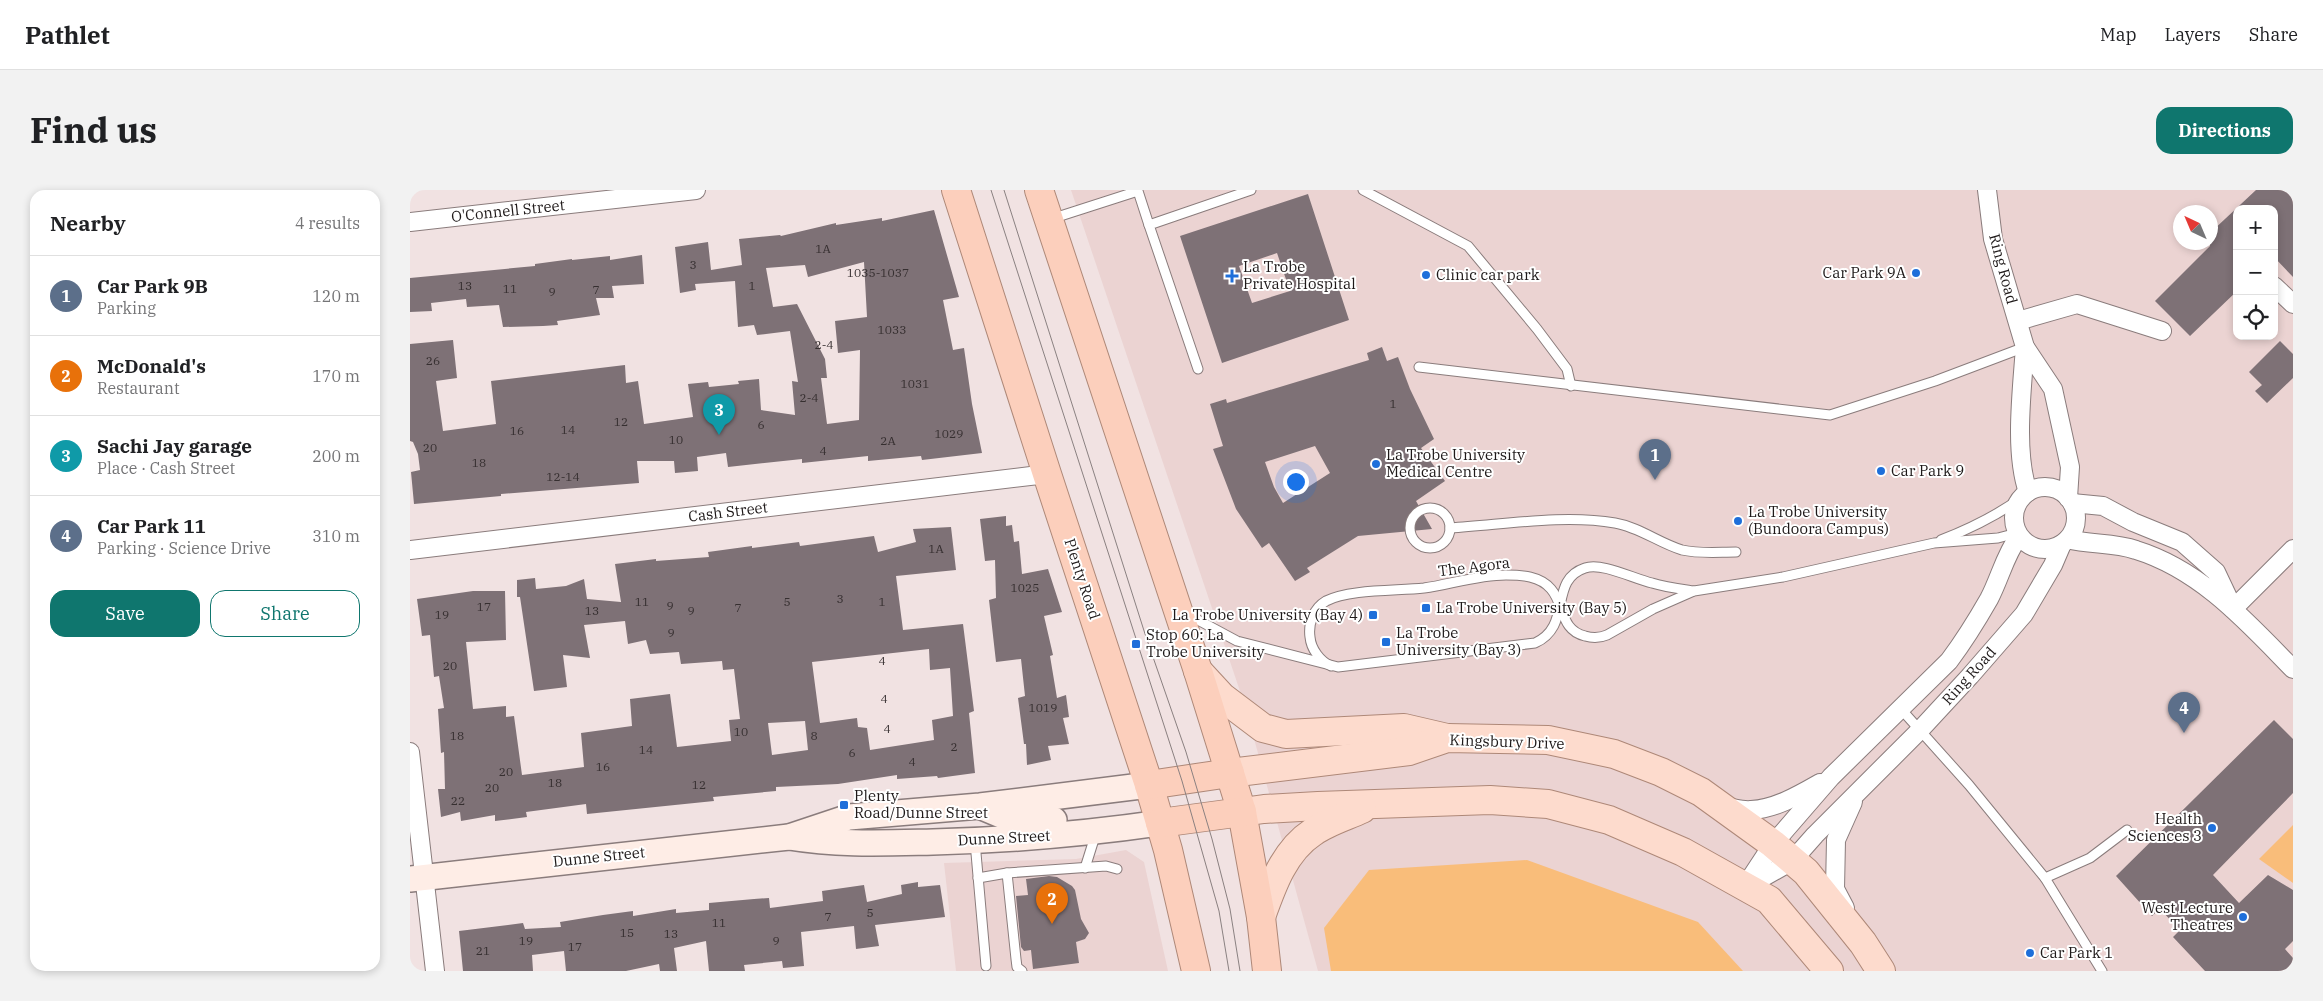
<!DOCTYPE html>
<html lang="en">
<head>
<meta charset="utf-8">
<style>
  :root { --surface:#fff; --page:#f2f2f2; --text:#202124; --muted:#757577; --line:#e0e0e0; --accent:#0f766e }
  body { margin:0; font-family:"IBM Plex Serif",serif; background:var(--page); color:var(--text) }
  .controls { position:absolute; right:15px; top:15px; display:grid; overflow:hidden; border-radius:10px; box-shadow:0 2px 8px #0003 }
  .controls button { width:45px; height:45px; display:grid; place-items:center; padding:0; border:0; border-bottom:1px solid var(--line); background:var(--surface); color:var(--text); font:25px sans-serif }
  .compass { position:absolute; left:1763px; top:15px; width:45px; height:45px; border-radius:50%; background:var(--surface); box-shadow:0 2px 8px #0003; rotate:316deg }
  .you { position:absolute; left:885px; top:291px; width:18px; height:18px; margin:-12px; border:4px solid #fff; border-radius:50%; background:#1a73e8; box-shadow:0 0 0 8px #1a73e833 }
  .badge { display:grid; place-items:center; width:32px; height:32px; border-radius:50%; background:var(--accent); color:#fff; font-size:16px; font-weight:700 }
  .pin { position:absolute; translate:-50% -41px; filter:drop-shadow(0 1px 2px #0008) }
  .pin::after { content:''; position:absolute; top:26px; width:18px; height:15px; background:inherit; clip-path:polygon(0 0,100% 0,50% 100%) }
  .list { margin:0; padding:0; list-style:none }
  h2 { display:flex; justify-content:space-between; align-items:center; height:65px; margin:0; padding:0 20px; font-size:21px }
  h2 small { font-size:16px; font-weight:400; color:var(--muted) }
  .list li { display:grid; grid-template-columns:32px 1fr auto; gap:15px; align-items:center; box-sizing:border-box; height:80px; padding:0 20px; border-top:1px solid var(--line) }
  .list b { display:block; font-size:19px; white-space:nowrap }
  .list p { margin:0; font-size:16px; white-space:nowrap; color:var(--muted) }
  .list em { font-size:16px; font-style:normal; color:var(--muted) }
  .actions { display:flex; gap:10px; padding:15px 20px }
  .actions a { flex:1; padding:11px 0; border:1px solid var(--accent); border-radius:15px; text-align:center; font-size:18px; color:var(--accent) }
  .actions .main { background:var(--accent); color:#fff }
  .icon { flex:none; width:28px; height:28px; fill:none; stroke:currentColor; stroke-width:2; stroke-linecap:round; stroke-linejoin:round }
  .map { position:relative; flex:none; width:1883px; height:781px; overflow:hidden; border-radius:15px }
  header { display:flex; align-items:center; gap:30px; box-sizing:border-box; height:70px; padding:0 25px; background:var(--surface); border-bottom:1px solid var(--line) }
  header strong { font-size:24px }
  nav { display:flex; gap:28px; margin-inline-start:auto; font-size:18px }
  .intro { display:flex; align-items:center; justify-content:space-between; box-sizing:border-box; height:120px; padding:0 30px }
  h1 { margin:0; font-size:35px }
  .button { padding:12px 22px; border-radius:15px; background:var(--accent); color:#fff; font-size:18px; font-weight:700 }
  main { display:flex; gap:30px; padding:0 30px }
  aside { flex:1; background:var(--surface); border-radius:15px; box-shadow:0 2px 8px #0003 }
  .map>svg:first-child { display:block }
  .built { fill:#ebd3d2; fill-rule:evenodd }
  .green { fill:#f9bd7a }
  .building { fill:#7e7176; fill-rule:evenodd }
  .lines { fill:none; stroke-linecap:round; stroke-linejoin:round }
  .service-casing { stroke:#8a7c7c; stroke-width:11 }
  .minor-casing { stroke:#8a7c7c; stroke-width:20 }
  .secondary-casing { stroke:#8a7c7c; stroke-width:28 }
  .primary-casing { stroke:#ae8878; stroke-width:30 }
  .trunk-casing { stroke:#ae8878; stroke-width:30 }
  .service { stroke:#fff; stroke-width:9 }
  .minor { stroke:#fff; stroke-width:18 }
  .secondary { stroke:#feede6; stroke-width:25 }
  .primary { stroke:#fddbcd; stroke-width:28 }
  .trunk { stroke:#fccfbc; stroke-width:28 }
  .tram { stroke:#8a8080; stroke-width:1 }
  .poi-dot { fill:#1e6fda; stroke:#fff; stroke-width:2 }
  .labels { text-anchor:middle; stroke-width:4; stroke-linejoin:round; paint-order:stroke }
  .number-label { font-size:12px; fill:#362f30 }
  .street-label { font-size:15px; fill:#1e1919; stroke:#fff }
  .poi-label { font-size:15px; fill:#1e1919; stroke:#fff; text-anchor:start }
</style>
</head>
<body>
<header>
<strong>Pathlet</strong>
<nav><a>Map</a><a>Layers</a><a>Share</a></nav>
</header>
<div class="intro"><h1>Find us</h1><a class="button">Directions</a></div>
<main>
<aside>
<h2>Nearby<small>4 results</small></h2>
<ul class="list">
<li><span class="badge" style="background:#5c6f8a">1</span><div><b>Car Park 9B</b><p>Parking</p></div><em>120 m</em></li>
<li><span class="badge" style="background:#e8710a">2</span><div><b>McDonald's</b><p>Restaurant</p></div><em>170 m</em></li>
<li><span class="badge" style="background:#0f9aa8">3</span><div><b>Sachi Jay garage</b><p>Place · Cash Street</p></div><em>200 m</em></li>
<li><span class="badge" style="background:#5c6f8a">4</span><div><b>Car Park 11</b><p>Parking · Science Drive</p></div><em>310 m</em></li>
</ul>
<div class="actions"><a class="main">Save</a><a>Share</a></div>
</aside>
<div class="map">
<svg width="1883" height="781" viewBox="0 0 1883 781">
  <rect width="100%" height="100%" fill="#f1e2e2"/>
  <g class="built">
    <path d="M661,0H1883V781H908L835,516ZM1827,19H1864V146H1827ZM1770,22H1800V52H1770Z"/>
    <path d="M716,660L734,672L758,781H546L534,673L666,669Z"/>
  </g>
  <g class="green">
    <path d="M1883,635V693L1849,669Z"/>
    <path d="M1117,670L1288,732L1333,781H921L914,738L959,680Z"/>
  </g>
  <g class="building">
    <path d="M1846,0H1878L1883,6V87L1864,67V19H1827V101L1780,146L1745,111L1800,56V43Z"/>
    <path d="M898,4L939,130L812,173L770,46ZM867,63L880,101L842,113L829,76Z"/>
    <path d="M524,20L549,107L533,110L543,160L554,158L562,214L572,263L512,270L511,266L458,271V266L392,273V269L318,277L316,263L287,267L288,281L265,283L264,271H227L229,293L91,304V306L4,314L1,282L10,280L8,264L3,252L0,251V154L43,150L47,188L26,191L33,241L86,234L81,191L215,175L216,193L228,191L234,234L283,227L278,194L298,192L299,197L329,194L328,191L349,189L351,220L385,225L382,191L388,192L380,141L347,145L344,135L328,137L325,91L285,94L286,100L270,103L265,57L298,52L301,80L332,75L329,49L370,45L371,46L426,33V35L472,28V31ZM454,72L457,127L425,131L428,163L450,160L449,230L417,234L411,188H417L415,169L387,114L363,117L356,78L395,75L398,87Z"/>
    <path d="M232,65L234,94L202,96L204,108H186L190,125L147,131L148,135L133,136L93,137L89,115L57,117L56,109L21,113L22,121L0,122V88L125,76V74L162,69V70L200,66V70Z"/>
    <path d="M1870,151L1883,164V188L1857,213L1845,201L1852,195L1839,182Z"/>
    <path d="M972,157L977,171L988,167L1000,199L1024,249L1011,258L1035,291L1006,311L1022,339L948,346L897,378L900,382L885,391L859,353L852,358L826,319L803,259L813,256L800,214L816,209L817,213L959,170L957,163ZM905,256L920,283L873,313L864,297L855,272Z"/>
    <path d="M596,326V336L602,335L604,352L609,351L612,384L638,379L652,422L634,426L643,465L640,466L647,508L656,505L659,527L653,528L659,554L638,556L641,570L617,575L616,554H614L608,508L615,506L611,469L586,472L579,410L586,408L585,370L575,371L570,329Z"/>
    <path d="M541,337L546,380L486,386L493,440L553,434L564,521L559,523L565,583L528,588L527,586L487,589V585L428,594L366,597V601L303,607L304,611L177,624L176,614L116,622L117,627L85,631V625L51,631L50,622L31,627L28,599H35L34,562L31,563L28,519L34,518L29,486L24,487L20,445L12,446L7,409L63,401H95L96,450L56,452L63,519L96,516V527L104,526L112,585L174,577L171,543L222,536L220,509L260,504L267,557L321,551L319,530L330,529L324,479L313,480L312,471L271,474L269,462L240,464L236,450L218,454L215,431L174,435L180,468L153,465L157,497L124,501L110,407H107V390L125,388L126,399L156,396L174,389L177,409L211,412L205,374L246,369V371L299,367L298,362L342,356V358L389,352L390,356L464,346L468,362L506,352L503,339ZM519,459L520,480L540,478L543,526L522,530L524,550L460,560L457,538L448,537L447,528L410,533L402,472ZM395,531L398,560L362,565L358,533Z"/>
    <path d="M1864,530L1883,549V603L1803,685L1829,713L1858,685L1883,700V751L1875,759L1883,768V781H1795L1763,747L1770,740L1750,719L1742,726L1706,686Z"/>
    <path d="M639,686L647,687L662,696L665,700L671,729L679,743L675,749L666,752L669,773L623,779L621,760L614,761L611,757L606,706L618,705L616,689Z"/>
    <path d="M508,692V697L530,695L535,727L465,735L469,756L446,759L444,736L391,742L394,776L373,778L372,771L334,775L335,781H299L296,751L264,758L267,781H250L249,774L216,781H156L154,761L122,765L123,781H53L49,741L113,733L115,739L151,737L150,732L193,725L223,721V726L266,719V723L299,720V713L344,709L359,708L360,718L413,711L412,701L454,695L457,712L492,704L491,695Z"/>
  </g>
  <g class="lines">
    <defs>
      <g id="service">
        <path d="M953,0L1058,56L1127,139L1157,179L1161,196"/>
        <path d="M641,29L728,1L739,35"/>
        <path d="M1009,177L1420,225L1525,191L1615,157"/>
        <path d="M788,179L739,35L841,0"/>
        <circle cx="1020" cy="338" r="20"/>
        <path d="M1040,338C1092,335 1153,324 1205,333C1229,337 1249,353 1272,360C1290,364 1308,362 1326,362"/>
        <path d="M1531,350C1562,338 1588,325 1614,306"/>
        <path d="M775,423L827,451L928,477L1125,453C1163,436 1138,390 1175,378C1192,372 1224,389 1242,393C1255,397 1270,399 1283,401"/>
        <path d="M921,476C910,471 901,459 900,447C898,433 904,418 916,411C939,399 987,401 1014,398C1041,394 1069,385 1096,385C1112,385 1130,386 1141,399C1155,415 1150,440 1175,446C1182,448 1190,448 1197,445L1243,419L1284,401L1373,387L1524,353L1588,348L1607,343"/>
        <path d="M1490,518L1559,595L1635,688L1692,781"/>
        <path d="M565,652L576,776"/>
        <path d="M675,678L686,643"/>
        <path d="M597,683L606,769L607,777L612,781"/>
        <path d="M568,688L597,683L696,676L707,679"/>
        <path d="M1635,688L1680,668L1717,640"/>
      </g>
      <g id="minor">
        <path d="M1577,0L1583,49L1615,157L1643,199L1660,277L1658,308"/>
        <path d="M0,32L286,0"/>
        <path d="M1864,96L1883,114"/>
        <path d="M1608,131L1667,114L1752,141"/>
        <path d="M1615,157C1612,200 1604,262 1618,302"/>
        <circle cx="1635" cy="328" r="31"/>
        <path d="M1662,313L1693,316L1723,332L1772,352L1806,382L1823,418"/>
        <path d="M1658,349C1680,355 1704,352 1726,360C1791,380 1837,432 1883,479"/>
        <path d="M0,360L637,284"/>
        <path d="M1823,419L1883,359"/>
        <path d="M0,562L25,781"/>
        <path d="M1317,617C1324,618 1333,621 1341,620C1365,619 1389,605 1410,593"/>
        <path d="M1336,695L1363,654L1421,587L1539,471C1554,451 1567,430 1579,409C1590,388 1595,365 1609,346"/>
        <path d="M1336,697L1382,671L1405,645L1510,540L1560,486L1614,424L1643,375L1652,354"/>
        <path d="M1435,718L1425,699L1426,650L1443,612"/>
      </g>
      <g id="secondary">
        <path d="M572,617L603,630H644"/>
        <path d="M379,647C428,655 473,653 523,652C599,650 674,644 750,633"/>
        <path d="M0,689L379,647L439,627L570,616L739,595"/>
      </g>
      <g id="primary">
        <path d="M788,481L812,507L853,538L876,544L994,538L1037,548"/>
        <path d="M820,583L999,561L1037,548L1138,550L1204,564L1251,582L1291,602L1363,654L1396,682L1453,753L1471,781"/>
        <path d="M832,622L854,619L908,616L1080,610L1138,614L1199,630L1273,662L1359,710L1419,781"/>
        <path d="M851,727C862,696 874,661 903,642C917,632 937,626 952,619"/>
      </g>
      <g id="trunk">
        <path d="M546,0L637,284L739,595L758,660L786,781"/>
        <path d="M629,0L788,481L832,622L851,727L857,781"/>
        <path d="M739,595L820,583"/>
        <path d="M750,633L832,622"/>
      </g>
    </defs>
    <use href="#service" class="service-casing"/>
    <use href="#minor" class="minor-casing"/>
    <use href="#secondary" class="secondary-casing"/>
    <use href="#primary" class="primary-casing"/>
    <use href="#trunk" class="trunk-casing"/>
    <use href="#service" class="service"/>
    <use href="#minor" class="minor"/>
    <use href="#secondary" class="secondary"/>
    <use href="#primary" class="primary"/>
    <use href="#trunk" class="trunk"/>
    <g class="tram">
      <path d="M581,0L772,591L809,721L819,781"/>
      <path d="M594,0L736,447L776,562L802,649L820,719L830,781"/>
    </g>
  </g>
  <g class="poi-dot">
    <circle cx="1506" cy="83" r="5"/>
    <circle cx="1016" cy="85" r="5"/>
    <path d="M819.5 78.5h5v5h5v5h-5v5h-5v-5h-5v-5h5z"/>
    <circle cx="966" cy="274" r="5"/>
    <circle cx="1471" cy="281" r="5"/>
    <circle cx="1328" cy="331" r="5"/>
    <rect x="1011" y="413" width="10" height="10" rx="2.5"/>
    <rect x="958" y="420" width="10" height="10" rx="2.5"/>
    <rect x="971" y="447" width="10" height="10" rx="2.5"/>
    <rect x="721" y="449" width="10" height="10" rx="2.5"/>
    <rect x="429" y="610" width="10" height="10" rx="2.5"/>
    <circle cx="1802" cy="638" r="5"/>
    <circle cx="1833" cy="727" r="5"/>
    <circle cx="1620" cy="763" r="5"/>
  </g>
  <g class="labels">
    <g class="number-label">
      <text x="413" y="63">1A</text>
      <text x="283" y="79">3</text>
      <text x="468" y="87">1035-1037</text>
      <text x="55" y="100">13</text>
      <text x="342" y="100">1</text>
      <text x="100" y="103">11</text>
      <text x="186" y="104">7</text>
      <text x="142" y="106">9</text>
      <text x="482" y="144">1033</text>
      <text x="414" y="159">2-4</text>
      <text x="23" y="175">26</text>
      <text x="505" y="198">1031</text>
      <text x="399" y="212">2-4</text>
      <text x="983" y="218">1</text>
      <text x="211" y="236">12</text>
      <text x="351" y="239">6</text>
      <text x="158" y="244">14</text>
      <text x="107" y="245">16</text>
      <text x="539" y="248">1029</text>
      <text x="266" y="254">10</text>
      <text x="478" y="255">2A</text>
      <text x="20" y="262">20</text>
      <text x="413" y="265">4</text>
      <text x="69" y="277">18</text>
      <text x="153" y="291">12-14</text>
      <text x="526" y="363">1A</text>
      <text x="615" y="402">1025</text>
      <text x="430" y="413">3</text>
      <text x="232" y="416">11</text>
      <text x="377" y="416">5</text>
      <text x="472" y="416">1</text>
      <text x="260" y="420">9</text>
      <text x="74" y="421">17</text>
      <text x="328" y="422">7</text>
      <text x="182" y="425">13</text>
      <text x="281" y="425">9</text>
      <text x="32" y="429">19</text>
      <text x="261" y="447">9</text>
      <text x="472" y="475">4</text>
      <text x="40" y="480">20</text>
      <text x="474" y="513">4</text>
      <text x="633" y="522">1019</text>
      <text x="477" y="543">4</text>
      <text x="331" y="546">10</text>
      <text x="47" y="550">18</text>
      <text x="404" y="550">8</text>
      <text x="544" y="561">2</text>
      <text x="236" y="564">14</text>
      <text x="442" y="567">6</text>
      <text x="502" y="576">4</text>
      <text x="193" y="581">16</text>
      <text x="96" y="586">20</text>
      <text x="145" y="597">18</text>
      <text x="289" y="599">12</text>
      <text x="82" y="602">20</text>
      <text x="48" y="615">22</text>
      <text x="460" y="727">5</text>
      <text x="418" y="731">7</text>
      <text x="309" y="737">11</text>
      <text x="217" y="747">15</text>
      <text x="261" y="748">13</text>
      <text x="116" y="755">19</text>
      <text x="366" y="755">9</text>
      <text x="165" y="761">17</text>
      <text x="73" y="765">21</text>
    </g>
    <g class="street-label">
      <text transform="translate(98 21) rotate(-6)" y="5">O'Connell Street</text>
      <text transform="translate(1593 79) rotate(75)" y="5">Ring Road</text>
      <text transform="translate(318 322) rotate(-7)" y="5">Cash Street</text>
      <text transform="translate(1064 377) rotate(-7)" y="5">The Agora</text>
      <text transform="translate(672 389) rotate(72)" y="5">Plenty Road</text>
      <text transform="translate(1559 486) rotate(-48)" y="5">Ring Road</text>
      <text transform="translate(1097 552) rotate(2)" y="5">Kingsbury Drive</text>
      <text transform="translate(594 648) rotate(-3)" y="5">Dunne Street</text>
      <text transform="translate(189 667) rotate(-6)" y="5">Dunne Street</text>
    </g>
    <g class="poi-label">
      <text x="833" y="82">La Trobe<tspan x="833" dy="17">Private Hospital</tspan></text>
      <text x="1496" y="88" text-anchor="end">Car Park 9A</text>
      <text x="1026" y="90">Clinic car park</text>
      <text x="976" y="270">La Trobe University<tspan x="976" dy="17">Medical Centre</tspan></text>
      <text x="1481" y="286">Car Park 9</text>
      <text x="1338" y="327">La Trobe University<tspan x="1338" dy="17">(Bundoora Campus)</tspan></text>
      <text x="1026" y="423">La Trobe University (Bay 5)</text>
      <text x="953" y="430" text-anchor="end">La Trobe University (Bay 4)</text>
      <text x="986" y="448">La Trobe<tspan x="986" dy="17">University (Bay 3)</tspan></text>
      <text x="736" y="450">Stop 60: La<tspan x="736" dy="17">Trobe University</tspan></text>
      <text x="444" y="611">Plenty<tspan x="444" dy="17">Road/Dunne Street</tspan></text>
      <text x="1792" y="634" text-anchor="end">Health<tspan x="1792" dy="17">Sciences 3</tspan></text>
      <text x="1823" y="723" text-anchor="end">West Lecture<tspan x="1823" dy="17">Theatres</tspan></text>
      <text x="1630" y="768">Car Park 1</text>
    </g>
  </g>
</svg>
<div class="controls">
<button>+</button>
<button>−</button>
<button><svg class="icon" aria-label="locate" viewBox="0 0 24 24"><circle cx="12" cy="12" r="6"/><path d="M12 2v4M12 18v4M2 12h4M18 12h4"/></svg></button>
</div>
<svg class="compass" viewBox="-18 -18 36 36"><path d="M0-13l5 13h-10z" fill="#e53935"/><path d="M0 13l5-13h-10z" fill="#757577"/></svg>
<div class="you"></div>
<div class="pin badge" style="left:1245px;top:290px;background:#5c6f8a">1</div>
<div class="pin badge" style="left:642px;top:734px;background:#e8710a">2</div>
<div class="pin badge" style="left:309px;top:245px;background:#0f9aa8">3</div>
<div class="pin badge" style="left:1774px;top:543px;background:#5c6f8a">4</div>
</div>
</main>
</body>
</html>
